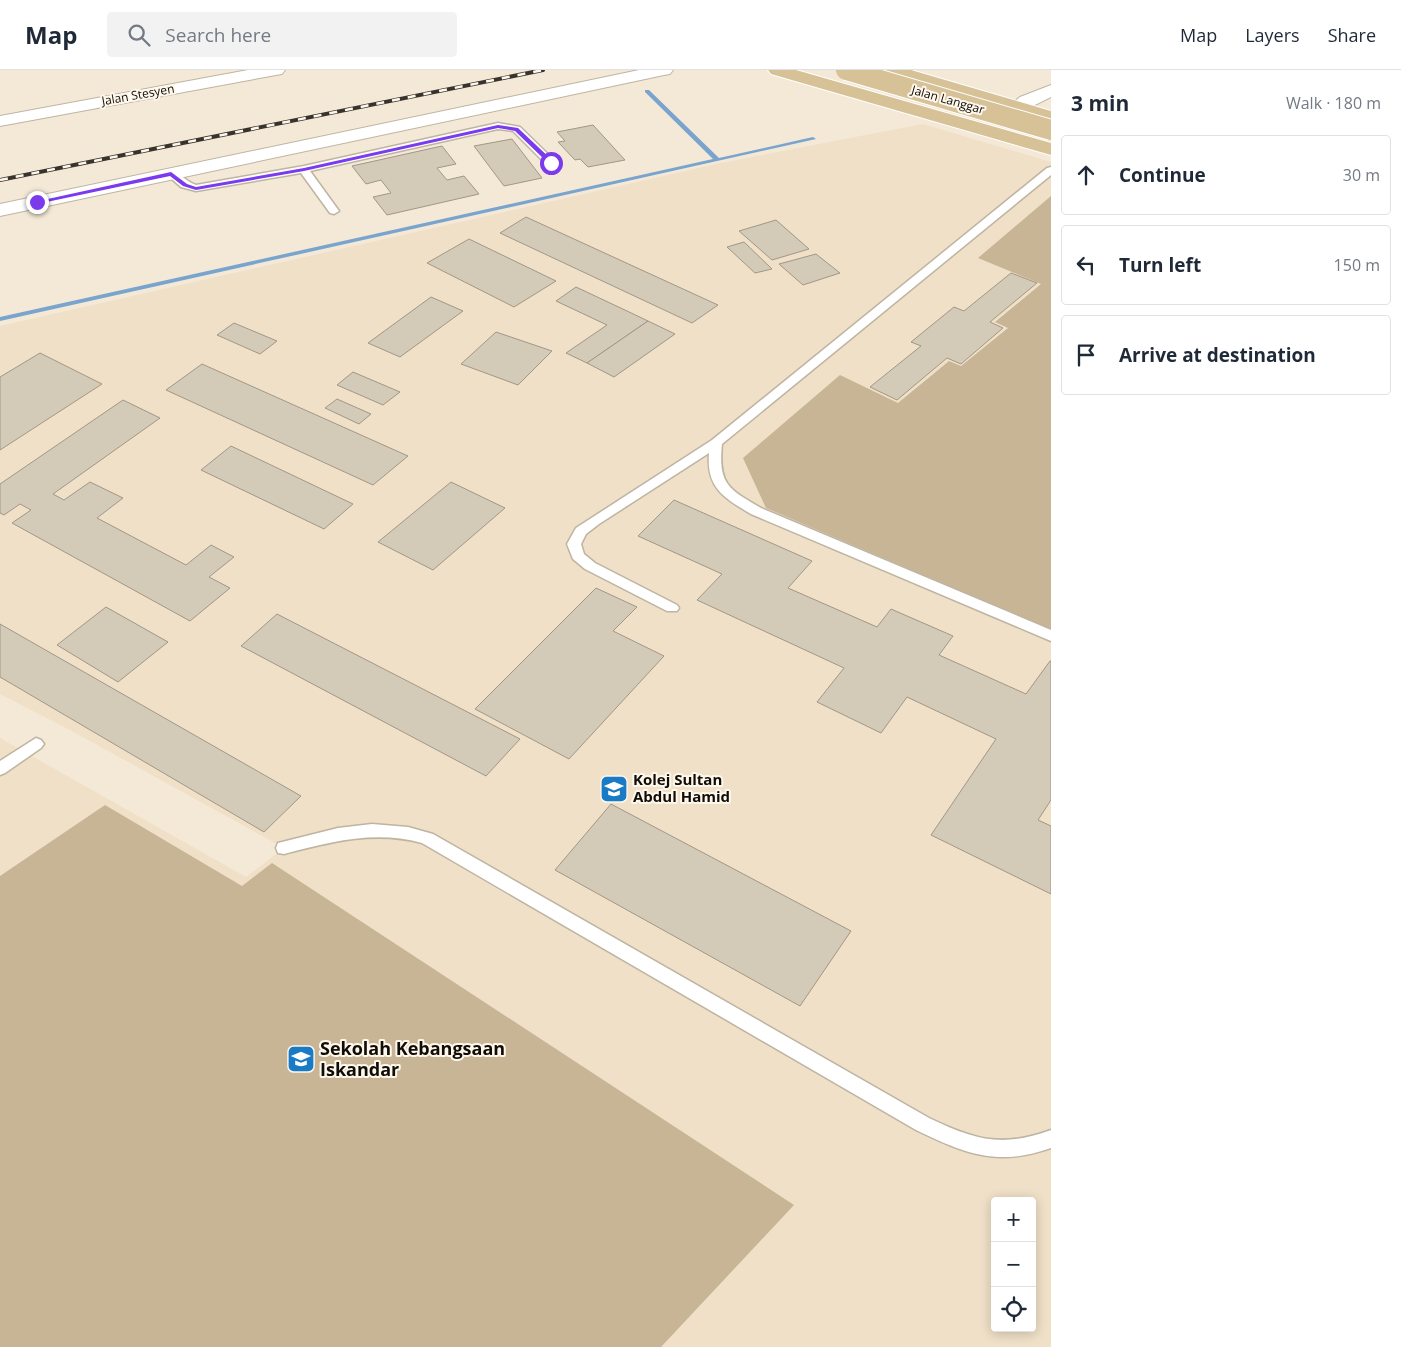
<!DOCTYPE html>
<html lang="en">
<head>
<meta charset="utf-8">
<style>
  :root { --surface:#fff; --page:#f2f2f3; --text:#1f2937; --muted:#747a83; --line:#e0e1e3 }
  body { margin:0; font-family:"Open Sans",sans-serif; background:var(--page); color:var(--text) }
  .controls { position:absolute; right:15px; bottom:15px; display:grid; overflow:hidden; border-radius:5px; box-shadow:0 2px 12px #0003 }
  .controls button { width:45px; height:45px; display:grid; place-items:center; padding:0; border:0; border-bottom:1px solid var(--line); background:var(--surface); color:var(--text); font:25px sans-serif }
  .stop { position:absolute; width:15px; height:15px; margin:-11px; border:4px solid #7c3aed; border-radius:50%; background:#fff }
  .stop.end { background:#7c3aed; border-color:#fff; box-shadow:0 1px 5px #0008 }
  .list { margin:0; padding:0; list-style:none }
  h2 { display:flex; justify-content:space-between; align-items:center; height:65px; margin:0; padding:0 20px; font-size:21px }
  h2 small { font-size:16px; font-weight:400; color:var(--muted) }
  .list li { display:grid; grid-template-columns:32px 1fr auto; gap:15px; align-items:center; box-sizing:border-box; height:80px; margin:0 10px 10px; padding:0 10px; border:1px solid var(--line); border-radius:5px }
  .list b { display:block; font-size:19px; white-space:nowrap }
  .list em { font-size:16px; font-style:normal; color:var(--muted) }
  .icon { flex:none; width:28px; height:28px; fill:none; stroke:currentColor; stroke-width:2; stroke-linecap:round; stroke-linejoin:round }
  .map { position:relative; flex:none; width:1051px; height:1277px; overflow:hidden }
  header { display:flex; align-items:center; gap:30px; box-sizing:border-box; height:70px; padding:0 25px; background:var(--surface); border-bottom:1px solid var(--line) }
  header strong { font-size:24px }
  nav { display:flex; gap:28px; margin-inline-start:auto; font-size:18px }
  .search { width:350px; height:45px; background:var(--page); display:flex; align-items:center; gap:12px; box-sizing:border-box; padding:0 18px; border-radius:5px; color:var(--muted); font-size:19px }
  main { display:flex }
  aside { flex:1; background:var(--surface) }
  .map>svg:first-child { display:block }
  .built { fill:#efe0c7; fill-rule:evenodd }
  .green { fill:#c8b596 }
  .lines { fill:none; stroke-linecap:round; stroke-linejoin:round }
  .stream { fill:#79a4cd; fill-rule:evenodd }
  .building { fill:#d4cab8; stroke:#a29786 }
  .lane-casing { stroke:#beb4a2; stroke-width:3 }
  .street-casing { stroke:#beb4a2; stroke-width:2 }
  .primary-casing { stroke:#fff; stroke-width:2 }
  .lane { fill:#fff; fill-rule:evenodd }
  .street { fill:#fff; fill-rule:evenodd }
  .primary { fill:#d7c197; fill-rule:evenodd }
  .rail-casing { stroke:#38332c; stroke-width:4 }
  .rail { stroke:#fef7ec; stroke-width:2.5; stroke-dasharray:8; stroke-linecap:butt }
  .primary-bridge-casing { stroke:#fff; stroke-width:22; stroke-linecap:butt }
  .primary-bridge { stroke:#d7c197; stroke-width:20 }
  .route { fill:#7c3aed }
  .labels { text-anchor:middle; stroke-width:4; stroke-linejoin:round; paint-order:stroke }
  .far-street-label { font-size:12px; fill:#100c07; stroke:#fef7ec }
  .poi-label { font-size:15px; font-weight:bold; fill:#100c07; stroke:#fef7ec; text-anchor:start }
  .near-poi-label { font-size:18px; font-weight:bold; fill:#100c07; stroke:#fef7ec; text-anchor:start }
</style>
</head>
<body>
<header>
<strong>Map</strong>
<div class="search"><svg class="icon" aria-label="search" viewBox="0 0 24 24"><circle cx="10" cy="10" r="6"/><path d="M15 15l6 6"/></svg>Search here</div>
<nav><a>Map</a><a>Layers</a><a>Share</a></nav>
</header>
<main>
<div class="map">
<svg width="1051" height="1277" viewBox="0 0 1051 1277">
  <rect width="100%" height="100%" fill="#f4e9d7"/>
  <path class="built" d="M923,54L1051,92V1277H0V668L246,807L284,778L70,660L0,624V256L721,93ZM995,1131H1032V1258H995Z"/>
  <g class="green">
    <path d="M1051,126V560L766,438L743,388L840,305L898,333L949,291L961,296L1008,258L995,252L1041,214L978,188Z"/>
    <path d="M105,735L242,816L272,793L794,1135L661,1277H0V806Z"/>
  </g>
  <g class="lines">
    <path class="stream" d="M645,20H649L719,88L813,67L816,69L0,251V247L713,89L645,22Z"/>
  </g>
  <g class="building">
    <path d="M593,55L625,90L588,97L580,89L575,90L558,72L565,71L557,62Z"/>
    <path d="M512,69L542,108L504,116L474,76Z"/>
    <path d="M442,76L456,94L437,98L447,110L464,106L479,124L387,145L373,127L391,123L381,110L366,114L352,96Z"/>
    <path d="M526,147L718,235L692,253L500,163Z"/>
    <path d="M776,150L809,179L772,190L739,161Z"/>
    <path d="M469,169L556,211L514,237L427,193Z"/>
    <path d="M744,172L772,199L755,203L727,177Z"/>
    <path d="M816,184L840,203L803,215L779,194Z"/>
    <path d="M1011,203L1037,213L990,252L1003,258L961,294L947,288L897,330L870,317L921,276L911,272L954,237L964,241Z"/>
    <path d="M576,217L627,241L648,251L587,293L566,283L607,255L556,231Z"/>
    <path d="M431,227L463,241L400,287L368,273Z"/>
    <path d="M648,251L675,264L614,307L587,293Z"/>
    <path d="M234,253L277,271L260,284L217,265Z"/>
    <path d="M496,262L552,281L518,315L461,294Z"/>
    <path d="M40,283L102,314L0,380V307Z"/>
    <path d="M202,294L408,386L373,415L166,320Z"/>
    <path d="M353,302L400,322L383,335L337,315Z"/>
    <path d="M337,329L371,344L359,354L325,338Z"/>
    <path d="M123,330L160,348L53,424L64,430L90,412L123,428L97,448L186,495L211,475L234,487L209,507L230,518L190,551L12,453L31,440L20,434L4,445L0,443V414Z"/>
    <path d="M231,376L353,434L324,459L201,400Z"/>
    <path d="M451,412L505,438L433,500L378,472Z"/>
    <path d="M674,430L812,491L788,518L877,557L891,539L953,566L939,585L1026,624L1050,591H1051V730L1038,750L1051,756V824L931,765L996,669L907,627L881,663L817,632L844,598L697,530L722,504L638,466Z"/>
    <path d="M596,518L637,537L613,561L664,586L569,689L475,639Z"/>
    <path d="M106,537L168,572L118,612L57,575Z"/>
    <path d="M277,544L520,669L486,706L241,576Z"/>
    <path d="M0,554L301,726L264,762L0,607Z"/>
    <path d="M611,734L851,861L800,936L555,800Z"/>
  </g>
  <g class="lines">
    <defs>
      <g id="lane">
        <path d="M498,53L520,57L555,91L556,93L555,95H547L513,61L498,59L310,101L339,141L334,144L330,143L301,103L196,121L181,117L166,104L167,102C178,100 186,112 196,115L304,96Z"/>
        <path d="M1051,97V105L722,374C718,414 728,419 761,438L1051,560V571L751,444C724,428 706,418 709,383L599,454L586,464L581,474L584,484L595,493L677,535L679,538L677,541H667L585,499L573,489L567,474L576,458L712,370L1047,98Z"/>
        <path d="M36,668L41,670L44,674L41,678L5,703L0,705V691Z"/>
        <path d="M372,754L408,757L433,764L929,1048C975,1070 1002,1078 1051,1060V1078C997,1097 966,1084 916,1060L422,773C374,760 331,772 284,784L278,783L276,778L278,773L338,758Z"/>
      </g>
      <g id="street">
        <path d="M248,0H285L282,4L276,5L0,56V46Z"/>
        <path d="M639,0H673L670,4L664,5L0,146V134Z"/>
        <path d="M1051,15V27L1023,41L1017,42L1011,41L1008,37L1020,27Z"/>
      </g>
      <g id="primary">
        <path d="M768,0H796L1051,73V85L771,4Z"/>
        <path d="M883,0H911L1051,41V52L886,4Z"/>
      </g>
    </defs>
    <use href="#lane" class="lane-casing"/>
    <use href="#street" class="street-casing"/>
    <use href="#primary" class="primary-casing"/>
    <use href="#lane" class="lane"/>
    <use href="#street" class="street"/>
    <use href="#primary" class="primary"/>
    <defs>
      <path id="rail" d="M0,110L543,0"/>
    </defs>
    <use href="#rail" class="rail-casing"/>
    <use href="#rail" class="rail"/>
    <defs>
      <path id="primary-bridge" d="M846,0L1051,60"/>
    </defs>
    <use href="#primary-bridge" class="primary-bridge-casing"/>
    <use href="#primary-bridge" class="primary-bridge"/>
  </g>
  <path class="route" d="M498,55L518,58L553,91V94H549L515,61L498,58L304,101L196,120L183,116L170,106L37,134L34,132L171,102L187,114L196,117L304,98Z"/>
  <defs>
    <symbol id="school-square" viewBox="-11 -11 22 22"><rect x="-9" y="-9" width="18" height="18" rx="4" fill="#197ac6" stroke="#fef7ec"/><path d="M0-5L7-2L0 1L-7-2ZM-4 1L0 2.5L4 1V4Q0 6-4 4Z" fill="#fff"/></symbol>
  </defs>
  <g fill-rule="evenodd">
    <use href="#school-square" x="598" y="703" width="32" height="32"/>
    <use href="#school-square" x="285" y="973" width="32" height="32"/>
  </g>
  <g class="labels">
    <g class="far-street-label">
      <text transform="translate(138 25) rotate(-10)" y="4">Jalan Stesyen</text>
      <text transform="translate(948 30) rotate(16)" y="4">Jalan Langgar</text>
    </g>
    <g class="poi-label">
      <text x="633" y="715">Kolej Sultan<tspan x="633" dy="17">Abdul Hamid</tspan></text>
    </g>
    <g class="near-poi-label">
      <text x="320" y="985">Sekolah Kebangsaan<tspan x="320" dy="21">Iskandar</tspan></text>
    </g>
  </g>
</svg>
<div class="controls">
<button>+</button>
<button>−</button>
<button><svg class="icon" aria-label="locate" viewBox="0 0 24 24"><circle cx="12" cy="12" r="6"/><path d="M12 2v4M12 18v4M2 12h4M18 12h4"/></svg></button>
</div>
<div class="stop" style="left:551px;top:93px"></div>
<div class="stop end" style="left:37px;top:132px"></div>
</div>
<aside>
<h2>3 min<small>Walk · 180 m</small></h2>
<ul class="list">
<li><svg class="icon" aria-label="ahead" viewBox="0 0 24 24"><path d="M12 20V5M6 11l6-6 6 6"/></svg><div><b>Continue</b></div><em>30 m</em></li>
<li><svg class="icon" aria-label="left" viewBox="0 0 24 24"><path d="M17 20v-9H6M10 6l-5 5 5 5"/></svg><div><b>Turn left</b></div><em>150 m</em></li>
<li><svg class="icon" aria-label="arrive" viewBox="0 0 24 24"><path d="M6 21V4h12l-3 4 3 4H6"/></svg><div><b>Arrive at destination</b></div></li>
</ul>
</aside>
</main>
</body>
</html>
